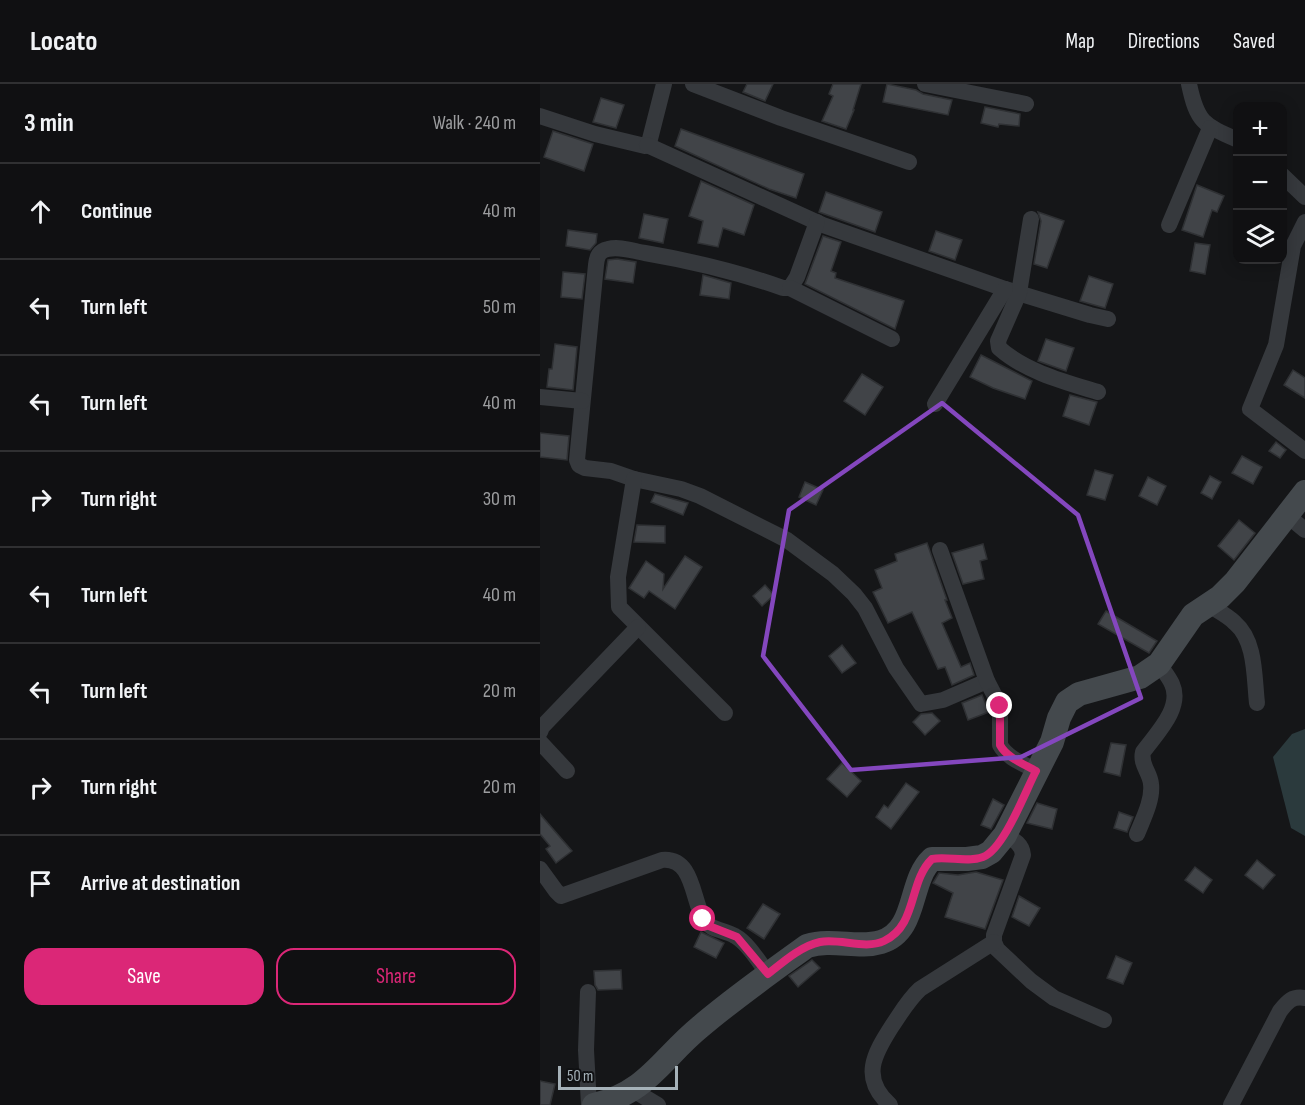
<!DOCTYPE html>
<html lang="en">
<head>
<meta charset="utf-8">
<style>
  :root { --surface:#101012; --page:#1e1e20; --text:#f1f3f6; --muted:#9c9d9f; --line:#303032; --accent:#db2777 }
  body { margin:0; font-family:"Sofia Sans Condensed",sans-serif; background:var(--page); color:var(--text) }
  .controls { position:absolute; right:18px; top:18px; display:grid; overflow:hidden; border-radius:12px; box-shadow:0 3px 15px #0003 }
  .controls button { width:54px; height:54px; display:grid; place-items:center; padding:0; border:0; border-bottom:2px solid var(--line); background:var(--surface); color:var(--text); font:30px sans-serif }
  .scale { position:absolute; left:18px; bottom:15px; width:120px; box-sizing:border-box; padding-left:6px; border:3px solid #a6b2b9; border-top:0; font-size:16px; line-height:21px; white-space:nowrap; color:#a6b2b9; -webkit-text-stroke:4px #101113; paint-order:stroke }
  .stop { position:absolute; width:18px; height:18px; margin:-14px; border:4px solid #db2777; border-radius:50%; background:#fff }
  .stop.end { background:#db2777; border-color:#fff; box-shadow:0 2px 6px #0008 }
  .list { margin:0; padding:0; list-style:none }
  h2 { display:flex; justify-content:space-between; align-items:center; height:78px; margin:0; padding:0 24px; font-size:26px }
  h2 small { font-size:20px; font-weight:400; color:var(--muted) }
  .list li { display:grid; grid-template-columns:39px 1fr auto; gap:18px; align-items:center; box-sizing:border-box; height:96px; padding:0 24px; border-top:2px solid var(--line) }
  .list b { display:block; font-size:22px; white-space:nowrap }
  .list em { font-size:20px; font-style:normal; color:var(--muted) }
  .actions { display:flex; gap:12px; padding:18px 24px }
  .actions a { flex:1; padding:14px 0; border:2px solid var(--accent); border-radius:18px; text-align:center; font-size:21px; color:var(--accent) }
  .actions .main { background:var(--accent); color:#fff }
  .icon { flex:none; width:33px; height:33px; fill:none; stroke:currentColor; stroke-width:2; stroke-linecap:round; stroke-linejoin:round }
  .map { position:relative; flex:none; width:765px; height:1021px; overflow:hidden }
  header { display:flex; align-items:center; gap:36px; box-sizing:border-box; height:84px; padding:0 30px; background:var(--surface); border-bottom:2px solid var(--line) }
  header strong { font-size:28px }
  nav { display:flex; gap:33px; margin-inline-start:auto; font-size:21px }
  main { display:flex }
  aside { flex:1; background:var(--surface) }
  .map>svg:first-child { display:block }
  .water { fill:#2b3a3d }
  .building { fill:#414448; stroke:#2f3134; stroke-width:1.5 }
  .lines { fill:none; stroke-linecap:round; stroke-linejoin:round }
  .street { stroke:#36393d; stroke-width:16 }
  .secondary { stroke:#44494d; stroke-width:24 }
  .route { stroke:#db2777; stroke-width:8 }
  .marked { fill:none; stroke:#8447be; stroke-width:4.5; stroke-linejoin:round }
</style>
</head>
<body>
<header>
<strong>Locato</strong>
<nav><a>Map</a><a>Directions</a><a>Saved</a></nav>
</header>
<main>
<aside>
<h2>3 min<small>Walk · 240 m</small></h2>
<ul class="list">
<li><svg class="icon" aria-label="ahead" viewBox="0 0 24 24"><path d="M12 20V5M6 11l6-6 6 6"/></svg><div><b>Continue</b></div><em>40 m</em></li>
<li><svg class="icon" aria-label="left" viewBox="0 0 24 24"><path d="M17 20v-9H6M10 6l-5 5 5 5"/></svg><div><b>Turn left</b></div><em>50 m</em></li>
<li><svg class="icon" aria-label="left" viewBox="0 0 24 24"><path d="M17 20v-9H6M10 6l-5 5 5 5"/></svg><div><b>Turn left</b></div><em>40 m</em></li>
<li><svg class="icon" aria-label="right" viewBox="0 0 24 24"><path d="M7 20v-9h11M14 6l5 5-5 5"/></svg><div><b>Turn right</b></div><em>30 m</em></li>
<li><svg class="icon" aria-label="left" viewBox="0 0 24 24"><path d="M17 20v-9H6M10 6l-5 5 5 5"/></svg><div><b>Turn left</b></div><em>40 m</em></li>
<li><svg class="icon" aria-label="left" viewBox="0 0 24 24"><path d="M17 20v-9H6M10 6l-5 5 5 5"/></svg><div><b>Turn left</b></div><em>20 m</em></li>
<li><svg class="icon" aria-label="right" viewBox="0 0 24 24"><path d="M7 20v-9h11M14 6l5 5-5 5"/></svg><div><b>Turn right</b></div><em>20 m</em></li>
<li><svg class="icon" aria-label="arrive" viewBox="0 0 24 24"><path d="M6 21V4h12l-3 4 3 4H6"/></svg><div><b>Arrive at destination</b></div></li>
</ul>
<div class="actions"><a class="main">Save</a><a>Share</a></div>
</aside>
<div class="map">
<svg width="765" height="1021" viewBox="0 0 765 1021">
  <rect width="100%" height="100%" fill="#151618"/>
  <path class="water" d="M765,645V752L751,744L733,673L752,650Z"/>
  <g class="building">
    <path d="M207,0H233L225,17L203,8Z"/>
    <path d="M293,0H321L313,26H314L306,45L282,37L293,12L289,10Z"/>
    <path d="M347,0L376,6L383,10L412,16L408,31L343,18Z"/>
    <path d="M61,14L84,21L76,44L53,38Z"/>
    <path d="M445,23L480,30L479,42L459,40L458,43L441,39Z"/>
    <path d="M141,45L264,90L256,114L229,105L135,62Z"/>
    <path d="M13,47L53,60L44,87L4,73Z"/>
    <path d="M161,97L214,121L204,151L183,144L178,163L158,159L163,137L149,132Z"/>
    <path d="M657,101L684,112L677,128L672,126L663,153L642,146Z"/>
    <path d="M286,108L342,128L335,148L279,128Z"/>
    <path d="M498,128L524,137L507,184L494,180L501,137Z"/>
    <path d="M104,130L128,135L123,159L99,154Z"/>
    <path d="M28,146L57,150L56,159L50,166L26,162Z"/>
    <path d="M396,147L422,156L415,176L389,167Z"/>
    <path d="M283,152L301,158L291,187L296,189L295,194L364,217L355,245L265,200Z"/>
    <path d="M655,159L670,161L665,190L650,187Z"/>
    <path d="M77,175L96,178L93,199L65,195L68,176Z"/>
    <path d="M23,188L45,190L42,215L21,213Z"/>
    <path d="M163,191L191,199L189,215L160,211Z"/>
    <path d="M549,192L573,200L565,224L540,217Z"/>
    <path d="M506,255L534,264L526,287L498,277Z"/>
    <path d="M15,260L37,263L33,306L7,303L9,285H12Z"/>
    <path d="M441,271L492,297L485,315L453,304L430,293Z"/>
    <path d="M753,286L765,294V314L744,301Z"/>
    <path d="M322,290L343,303L325,331L304,317Z"/>
    <path d="M530,311L557,318L549,341L523,332Z"/>
    <path d="M0,349L29,352L27,376L0,373Z"/>
    <path d="M736,358L746,366L740,374L729,367Z"/>
    <path d="M702,372L722,383L713,400L692,389Z"/>
    <path d="M555,386L573,391L565,416L547,411Z"/>
    <path d="M670,392L681,398L672,415L661,409Z"/>
    <path d="M608,393L626,402L617,421L599,412Z"/>
    <path d="M265,398L283,406L276,421L259,413Z"/>
    <path d="M115,410L148,419L143,431L111,418Z"/>
    <path d="M699,436L715,449L694,476L678,462Z"/>
    <path d="M97,441L125,442V459L94,458Z"/>
    <path d="M387,459L407,516H405L412,534L402,539L421,583L430,579L434,591L412,601L405,583L398,585L372,528L348,539L333,508L342,504L335,486L357,477L355,470Z"/>
    <path d="M443,460L447,475L440,477L444,495L423,500L412,469Z"/>
    <path d="M145,472L162,483L135,525L109,507L104,514L89,504L106,477L124,490L123,505Z"/>
    <path d="M225,501L234,511L222,522L213,512Z"/>
    <path d="M566,527L617,557L609,569L558,540Z"/>
    <path d="M302,561L316,579L302,589L289,572Z"/>
    <path d="M442,611L449,628L428,636L422,619Z"/>
    <path d="M392,629L400,637L385,651L373,638L381,630Z"/>
    <path d="M571,659L586,661L580,692L564,688Z"/>
    <path d="M302,679L321,697L307,713L287,695Z"/>
    <path d="M366,699L379,708L351,745L336,733L344,721L348,724Z"/>
    <path d="M453,715L464,721L451,745L441,741Z"/>
    <path d="M497,719L517,725L512,745L487,739Z"/>
    <path d="M579,728L593,733L587,748L574,744Z"/>
    <path d="M0,730L32,767L16,779L6,765L10,762L0,750Z"/>
    <path d="M717,776L735,791L723,805L705,791Z"/>
    <path d="M655,783L672,796L663,809L645,796Z"/>
    <path d="M436,788L463,796L445,845L405,833L413,809L393,799L399,789L418,791Z"/>
    <path d="M479,812L500,824L489,842L472,833Z"/>
    <path d="M223,820L240,830L224,855L207,844Z"/>
    <path d="M161,848L184,859L176,874L154,863Z"/>
    <path d="M576,872L592,879L583,900L567,894Z"/>
    <path d="M272,876L280,884L258,903L249,892Z"/>
    <path d="M81,886L82,905L58,906L55,901L54,887Z"/>
    <path d="M0,997L15,1000L10,1021H0Z"/>
  </g>
  <g class="lines">
    <g class="street">
      <path d="M153,0L241,34L369,78"/>
      <path d="M385,0L486,20"/>
      <path d="M649,0C657,38 663,41 698,56"/>
      <path d="M0,32L55,50L105,62L109,59L124,0"/>
      <path d="M107,61L283,141L465,205L550,231L568,235"/>
      <path d="M742,91L765,113"/>
      <path d="M491,135L479,209L458,257L459,264C486,288 525,298 558,308"/>
      <path d="M277,138L257,193L250,204H243C198,188 152,177 105,169C93,167 80,162 68,165C59,167 57,172 56,181L37,376L39,381L45,384L71,387L94,395L141,405L160,412L247,456L293,490L314,510L325,524L356,584L381,620L403,616L447,597"/>
      <path d="M765,138L753,162L736,261L710,325L765,367"/>
      <path d="M629,141L670,44"/>
      <path d="M250,204L352,255"/>
      <path d="M0,313L42,317"/>
      <path d="M395,320L465,205"/>
      <path d="M94,395L78,493L79,523L185,629"/>
      <path d="M748,432L765,446"/>
      <path d="M400,466L447,597L460,622V661C467,674 484,680 497,687"/>
      <path d="M667,520C676,526 687,531 695,539C716,557 714,593 717,619"/>
      <path d="M0,648L2,643L98,543"/>
      <path d="M0,658L27,687"/>
      <path d="M597,750C603,735 613,716 611,700C610,688 600,681 603,668C616,650 643,624 632,600C629,593 623,586 619,580"/>
      <path d="M465,751C474,756 482,760 483,771L454,851V858L457,865L491,897L514,914L564,936"/>
      <path d="M0,785L16,807L21,812L122,776C153,773 152,814 163,834C170,847 183,845 195,852C208,859 219,878 228,890"/>
      <path d="M48,908L46,966L49,1021"/>
      <path d="M93,1006L118,1021"/>
      <path d="M350,1021C320,994 334,970 352,942C361,929 368,916 380,905L454,858"/>
      <path d="M691,1021L740,927C748,917 752,912 765,914"/>
    </g>
    <path class="secondary" d="M54,1021C107,1009 122,974 160,943C194,914 231,888 267,862C293,854 318,865 341,858C378,847 368,797 392,775H427L442,773L451,768L465,751L512,658L519,634L527,618L539,610L600,593L619,580L653,531L680,513L695,498L765,408"/>
  </g>
  <g class="lines">
    <path class="route" d="M163,835L169,842L197,853L228,890C243,878 261,862 280,858C300,854 325,866 344,857C378,841 368,798 392,775C408,772 427,779 443,773C464,765 485,708 496,687C484,680 467,674 460,661V622"/>
  </g>
  <path class="marked" d="M402,319L538,431L601,614L481,673L311,686L223,572L249,426Z"/>
</svg>
<div class="controls">
<button>+</button>
<button>−</button>
<button><svg class="icon" aria-label="layers" viewBox="0 0 24 24"><path d="M12 4l9 5-9 5-9-5zM3 14l9 5 9-5"/></svg></button>
</div>
<div class="scale">50 m</div>
<div class="stop" style="left:163px;top:835px"></div>
<div class="stop end" style="left:460px;top:622px"></div>
</div>
</main>
</body>
</html>
